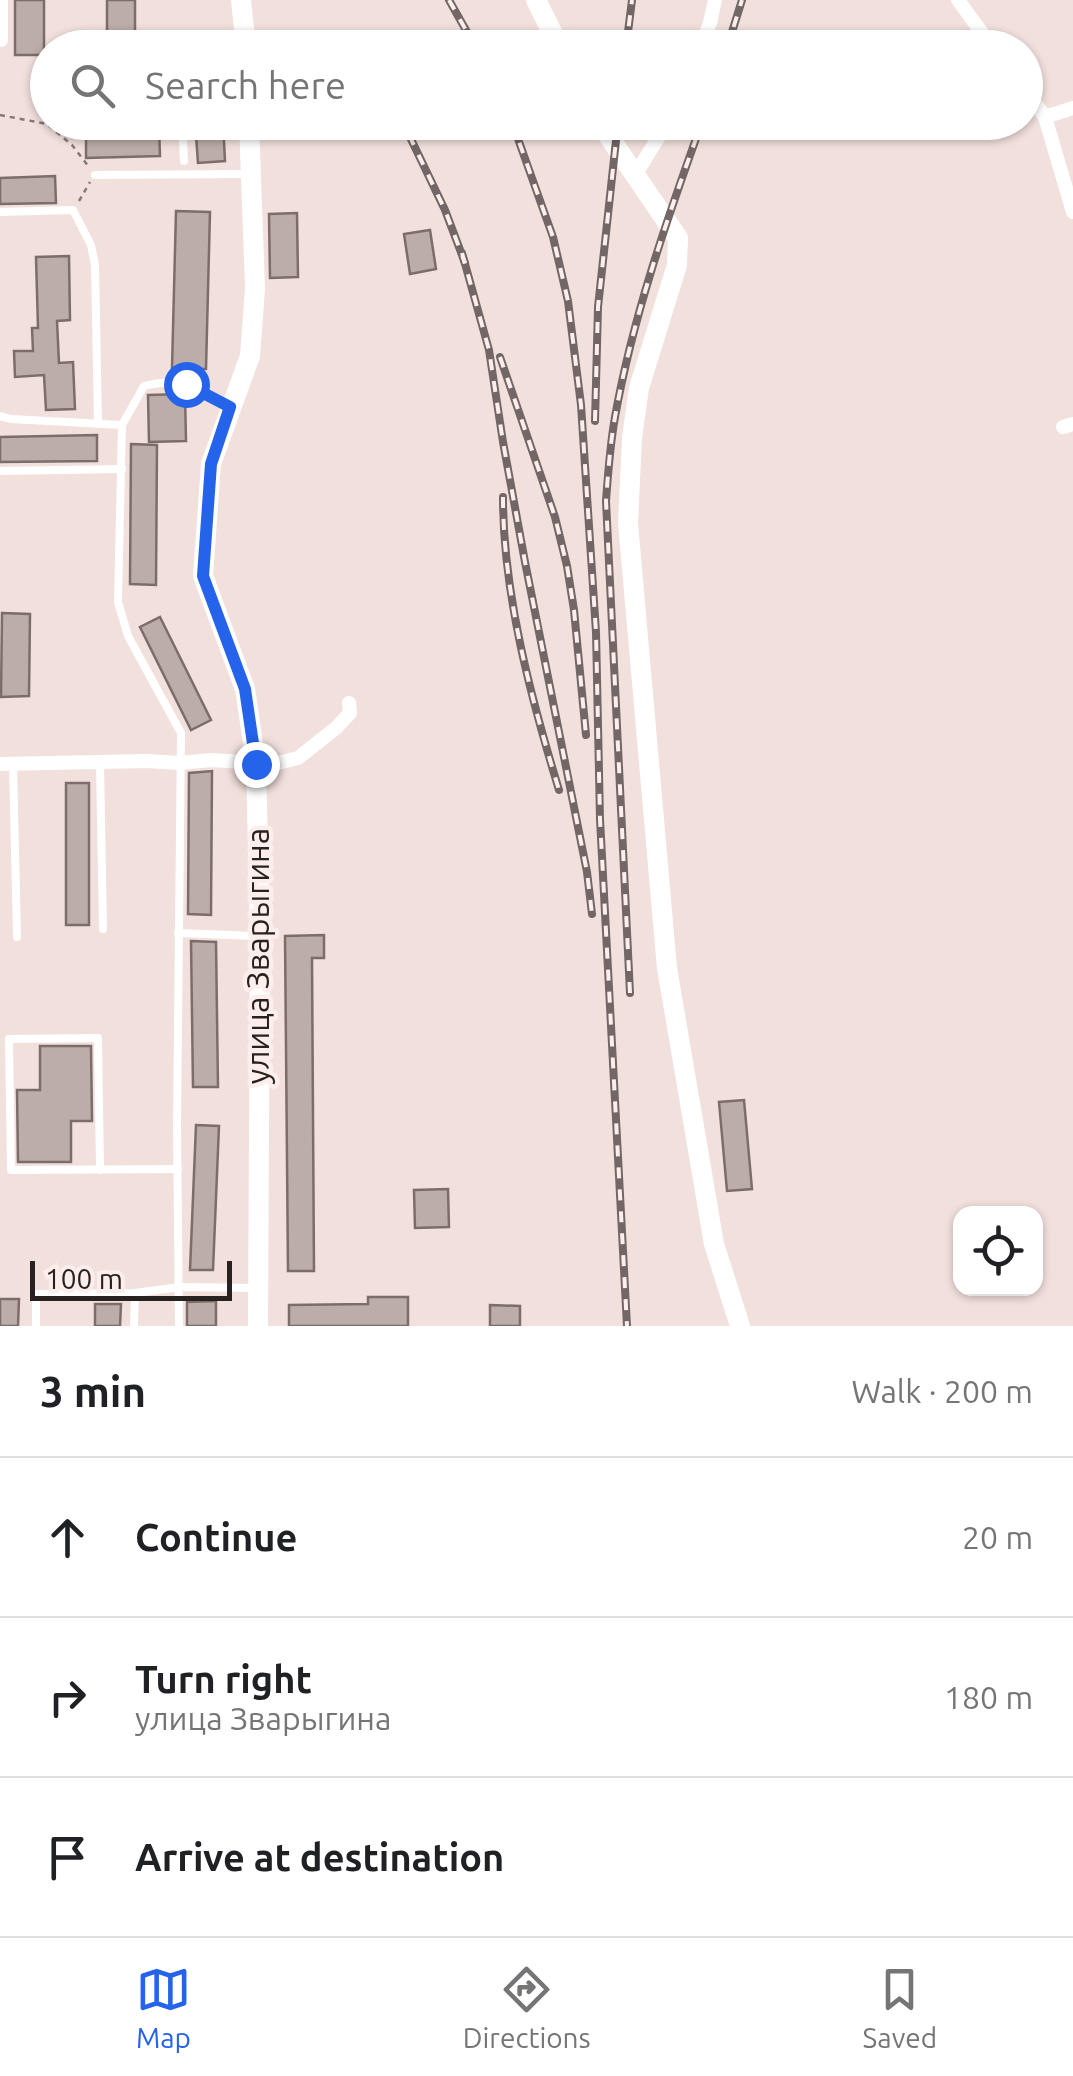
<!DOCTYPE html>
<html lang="en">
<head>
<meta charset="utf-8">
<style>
  :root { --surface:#fff; --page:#f2f2f2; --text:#202124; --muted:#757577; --line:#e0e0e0; --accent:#2563eb }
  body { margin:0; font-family:Ubuntu,sans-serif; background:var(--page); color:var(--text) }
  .controls { position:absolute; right:30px; bottom:30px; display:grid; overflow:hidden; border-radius:20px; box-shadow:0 2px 8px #0004 }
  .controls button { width:90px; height:90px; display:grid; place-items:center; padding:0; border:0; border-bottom:2px solid var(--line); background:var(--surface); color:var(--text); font:50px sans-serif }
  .scale { position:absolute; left:30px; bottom:25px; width:202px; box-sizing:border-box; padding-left:10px; border:5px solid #272120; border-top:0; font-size:28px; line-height:35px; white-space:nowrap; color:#272120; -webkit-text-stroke:8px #fdeeeb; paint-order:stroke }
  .stop { position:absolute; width:30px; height:30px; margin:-22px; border:8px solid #2563eb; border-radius:50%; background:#fff }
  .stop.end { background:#2563eb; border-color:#fff; box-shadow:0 2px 10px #0008 }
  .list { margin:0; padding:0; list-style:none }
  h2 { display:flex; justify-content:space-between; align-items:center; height:130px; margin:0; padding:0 40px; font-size:42px }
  h2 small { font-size:32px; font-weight:400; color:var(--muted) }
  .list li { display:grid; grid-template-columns:65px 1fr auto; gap:30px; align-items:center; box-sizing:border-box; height:160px; padding:0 40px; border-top:2px solid var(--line) }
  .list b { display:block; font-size:38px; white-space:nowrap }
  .list p { margin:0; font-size:32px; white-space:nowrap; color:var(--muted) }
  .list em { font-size:32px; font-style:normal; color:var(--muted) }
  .icon { flex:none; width:55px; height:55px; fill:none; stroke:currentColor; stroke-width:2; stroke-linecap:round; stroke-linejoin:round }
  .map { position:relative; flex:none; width:1073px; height:1326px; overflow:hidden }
  .search { position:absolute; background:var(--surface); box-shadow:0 2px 8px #0004; left:30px; right:30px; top:30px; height:110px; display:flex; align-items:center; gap:25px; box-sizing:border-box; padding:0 35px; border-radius:55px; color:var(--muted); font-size:38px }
  .sheet { height:610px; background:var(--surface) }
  nav { display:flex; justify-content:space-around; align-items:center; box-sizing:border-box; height:140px; border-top:2px solid var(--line); background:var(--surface); font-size:28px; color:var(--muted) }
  nav a { display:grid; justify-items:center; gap:5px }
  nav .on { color:var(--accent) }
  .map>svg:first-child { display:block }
  .building { fill:#bdada9; stroke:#7c6d6a; stroke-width:2.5 }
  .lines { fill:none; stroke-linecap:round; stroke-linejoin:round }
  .path { stroke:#847977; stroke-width:2.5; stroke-dasharray:5 5; stroke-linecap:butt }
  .lane { stroke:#fff; stroke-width:8 }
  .street { stroke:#fff; stroke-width:14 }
  .secondary { stroke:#fff; stroke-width:20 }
  .rail-casing { stroke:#726766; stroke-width:8 }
  .rail { stroke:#fdeeeb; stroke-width:4; stroke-dasharray:11; stroke-linecap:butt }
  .route { stroke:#2563eb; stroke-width:12 }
  .labels { text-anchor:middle; stroke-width:9; stroke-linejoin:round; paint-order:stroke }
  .street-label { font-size:32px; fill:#272120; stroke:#fdeeeb }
</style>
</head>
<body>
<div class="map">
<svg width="1073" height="1326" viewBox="0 0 1073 1326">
  <rect width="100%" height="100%" fill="#f2e0dd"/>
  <g class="building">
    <rect x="15" y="0" width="29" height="55"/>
    <rect x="107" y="0" width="28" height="48"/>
    <path d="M195,122H223L225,161L198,163Z"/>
    <path d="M159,127L160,156L86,158V129Z"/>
    <path d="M55,176L56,203L0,204V178Z"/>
    <path d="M176,211L210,212L206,369L172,368Z"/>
    <path d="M297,213L298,277L270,278L269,214Z"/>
    <path d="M430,230L436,269L410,274L404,234Z"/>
    <path d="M69,256L70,320L57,321L59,363L73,362L75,409L46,410L44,375L15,377L14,351H33L32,328H38L36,257Z"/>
    <path d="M185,394L186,441L149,442L148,395Z"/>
    <path d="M97,435V461L0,462V437Z"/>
    <path d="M131,444L157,445L156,585L130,584Z"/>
    <path d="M2,613L30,614L29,696L1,697Z"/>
    <path d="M160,617L211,720L191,730L140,627Z"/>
    <path d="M212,771L211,915L188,914L189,773Z"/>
    <rect x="66" y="783" width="23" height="142"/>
    <path d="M324,935V958H312L314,1271H288L285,936Z"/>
    <path d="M191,941L216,942L218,1087H193Z"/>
    <path d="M40,1046H91L92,1121H71V1162H18L17,1090H40Z"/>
    <path d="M744,1100L752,1189L727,1191L719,1102Z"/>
    <path d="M196,1125L219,1126L213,1270H190Z"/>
    <path d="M448,1189L449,1227L415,1228L414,1190Z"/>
    <path d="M368,1297H408V1326H289V1305L368,1304Z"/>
    <path d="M0,1299H19L18,1326H0Z"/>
    <path d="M216,1301V1326H187V1302Z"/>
    <path d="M95,1304H121L120,1326H95Z"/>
    <path d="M490,1305L520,1306V1326H490Z"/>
  </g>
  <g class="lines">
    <g class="path">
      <path d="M0,115L47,124L72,145L89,167"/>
      <path d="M79,201L90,182"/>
    </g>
    <g class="lane">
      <path d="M184,48L190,44L241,38"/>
      <path d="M182,122L184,161"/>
      <path d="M95,175L246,174"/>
      <path d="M0,212L73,210L91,245L95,265L98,424"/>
      <path d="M0,416L11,419L122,425L118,602L128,636L181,733L177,1125L179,1326"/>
      <path d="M122,425L144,386C183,376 197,390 230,407"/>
      <path d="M0,471L122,469"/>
      <path d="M100,763L103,929"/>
      <path d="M13,764L17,937"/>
      <path d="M178,933L256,936"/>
      <path d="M100,1170L98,1038L9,1039L11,1170C66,1170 122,1169 178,1169"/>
      <path d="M36,1326V1294L135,1293L180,1287L254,1288"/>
      <path d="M134,1326L135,1293"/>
    </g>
    <g class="street">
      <path d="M958,0L993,48"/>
      <path d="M1,40V0"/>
      <path d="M700,48L710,23L715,0"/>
      <path d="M1026,90L1045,117L1073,212"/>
      <path d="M1045,117L1073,108"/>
      <path d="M635,175L668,122"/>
      <path d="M1063,427L1073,424"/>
      <path d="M0,764L146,761L180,763L211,760L274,764L298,758L336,728L350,713L349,703"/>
    </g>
    <g class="secondary">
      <path d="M241,0L246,48"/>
      <path d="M536,0L560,48"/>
      <path d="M249,122L255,289L250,356L211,464L203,576L245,689L256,763L260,936L258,1326"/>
      <path d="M599,122L678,238L677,265L639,388L632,438L628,523L667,968L714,1244L740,1326"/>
    </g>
    <defs>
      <g id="rail">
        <path d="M449,0L476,48"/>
        <path d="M626,48L632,0"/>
        <path d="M727,48L742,0"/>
        <path d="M512,122L553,237L568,301L581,405L596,632L600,819L627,1326"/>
        <path d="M409,135L445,210L465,263"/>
        <path d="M462,253L489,350L503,442L525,562L587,872L592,914"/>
        <path d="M500,357L555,517L567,566L574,610L586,735"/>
        <path d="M595,421L598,307L618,122"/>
        <path d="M503,497C503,594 531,698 559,790"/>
        <path d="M630,993L606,501C608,473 610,445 615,417C633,316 667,219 702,122"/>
      </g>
    </defs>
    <use href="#rail" class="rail-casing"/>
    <use href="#rail" class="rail"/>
  </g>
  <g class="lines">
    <path class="route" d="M186,384L230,407L211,464L203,576L245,689L256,764"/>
  </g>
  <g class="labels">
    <g class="street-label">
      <text transform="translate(258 956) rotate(-90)" y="11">улица Зварыгина</text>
    </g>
  </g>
</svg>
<div class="controls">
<button><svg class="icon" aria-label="locate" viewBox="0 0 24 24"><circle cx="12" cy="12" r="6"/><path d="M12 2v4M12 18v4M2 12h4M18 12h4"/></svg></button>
</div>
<div class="scale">100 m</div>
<div class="stop" style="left:186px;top:384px"></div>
<div class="stop end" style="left:256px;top:764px"></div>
<div class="search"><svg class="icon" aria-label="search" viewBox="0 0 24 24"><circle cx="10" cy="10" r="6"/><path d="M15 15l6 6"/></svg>Search here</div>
</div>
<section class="sheet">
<h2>3 min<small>Walk · 200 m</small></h2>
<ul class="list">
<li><svg class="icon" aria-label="ahead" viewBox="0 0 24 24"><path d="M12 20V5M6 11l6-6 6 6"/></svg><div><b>Continue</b></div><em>20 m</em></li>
<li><svg class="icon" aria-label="right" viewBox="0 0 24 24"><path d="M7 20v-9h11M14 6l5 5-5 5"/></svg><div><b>Turn right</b><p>улица Зварыгина</p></div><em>180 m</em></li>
<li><svg class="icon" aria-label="arrive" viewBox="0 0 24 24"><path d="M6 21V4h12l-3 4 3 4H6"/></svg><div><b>Arrive at destination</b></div></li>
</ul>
</section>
<nav>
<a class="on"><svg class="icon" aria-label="map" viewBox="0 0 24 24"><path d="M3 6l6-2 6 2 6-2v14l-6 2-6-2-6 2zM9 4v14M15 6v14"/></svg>Map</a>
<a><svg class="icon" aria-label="directions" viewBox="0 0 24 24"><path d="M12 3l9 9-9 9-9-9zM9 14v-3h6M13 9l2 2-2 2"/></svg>Directions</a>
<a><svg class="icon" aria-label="saved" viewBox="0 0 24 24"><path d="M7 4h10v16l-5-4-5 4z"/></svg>Saved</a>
</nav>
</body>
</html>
